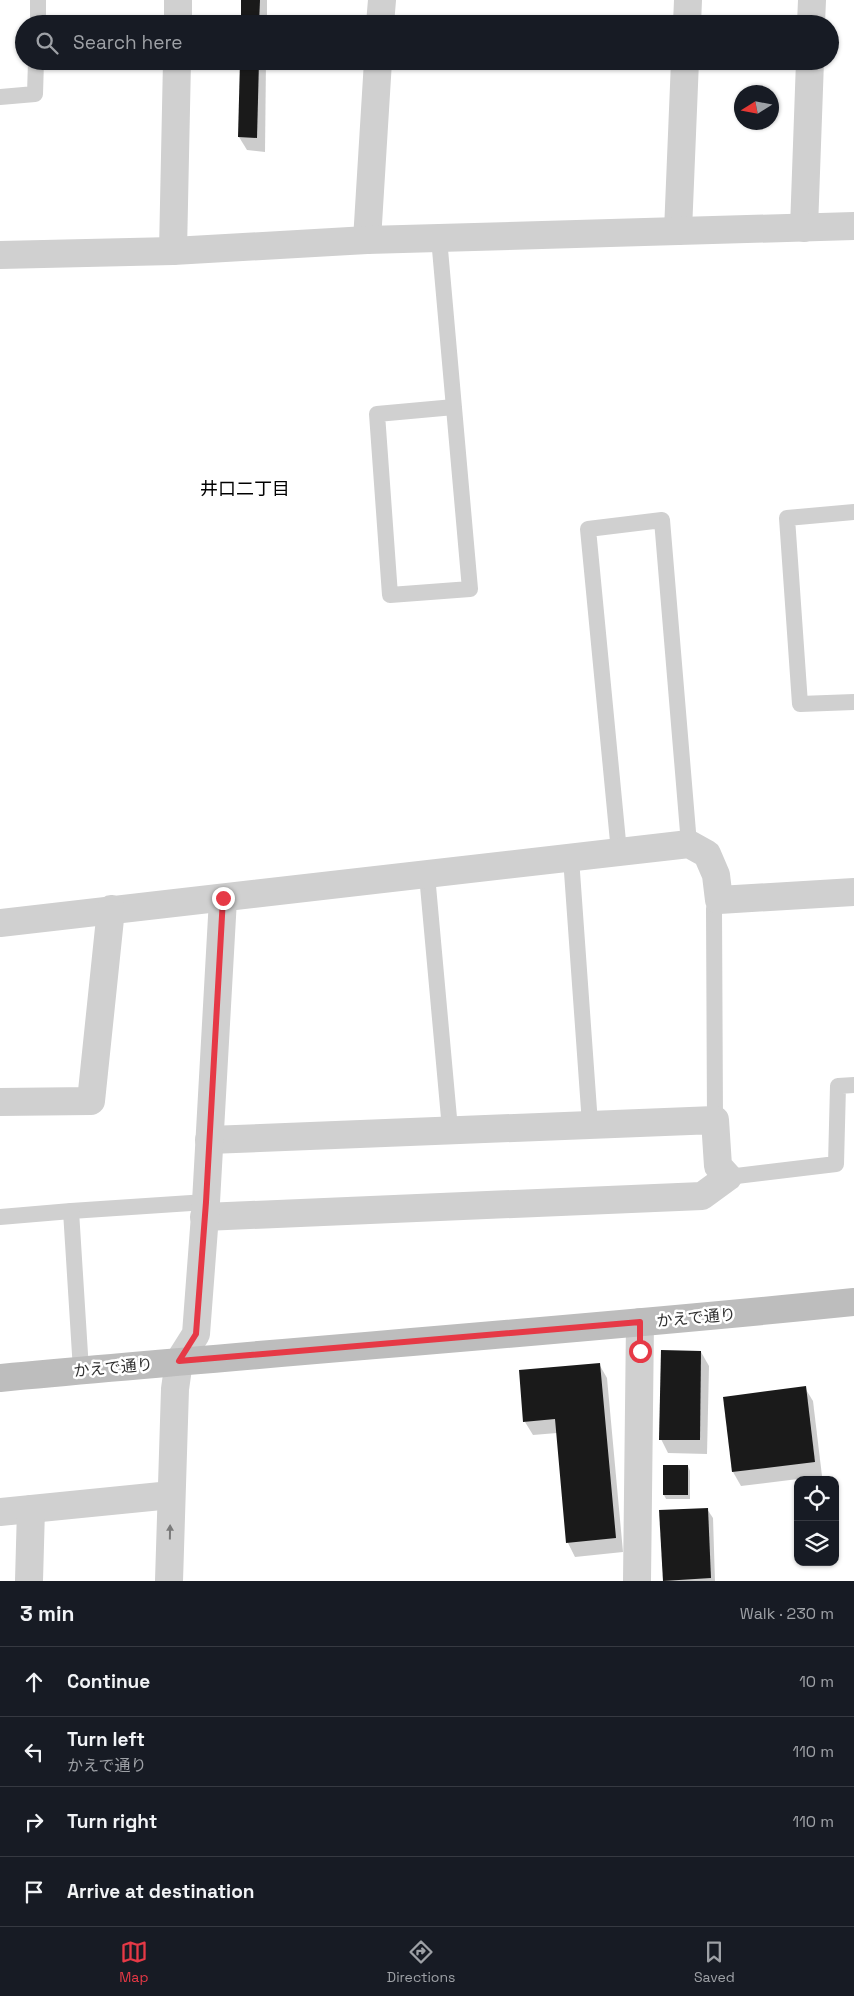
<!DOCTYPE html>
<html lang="en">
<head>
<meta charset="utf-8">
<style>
  :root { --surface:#171b24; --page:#20242c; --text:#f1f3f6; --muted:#9ea1a6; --line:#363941; --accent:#e63946 }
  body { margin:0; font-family:"Space Grotesk","Noto Sans JP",sans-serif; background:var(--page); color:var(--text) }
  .controls { position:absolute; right:15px; bottom:15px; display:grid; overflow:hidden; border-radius:10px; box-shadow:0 1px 4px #0004 }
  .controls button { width:45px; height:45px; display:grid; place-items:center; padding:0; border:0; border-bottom:1px solid var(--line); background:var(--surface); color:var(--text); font:25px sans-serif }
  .compass { position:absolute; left:734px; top:85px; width:45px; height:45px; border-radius:50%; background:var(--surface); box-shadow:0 1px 4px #0004; rotate:259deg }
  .stop { position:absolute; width:15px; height:15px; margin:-11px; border:4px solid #e63946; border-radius:50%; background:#fff }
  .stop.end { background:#e63946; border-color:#fff; box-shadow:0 1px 5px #0008 }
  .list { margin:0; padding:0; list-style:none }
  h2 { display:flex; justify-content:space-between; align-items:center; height:65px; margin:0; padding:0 20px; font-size:21px }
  h2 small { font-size:16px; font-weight:400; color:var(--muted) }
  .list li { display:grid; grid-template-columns:32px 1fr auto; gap:15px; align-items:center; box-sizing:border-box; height:70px; padding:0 20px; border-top:1px solid var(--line) }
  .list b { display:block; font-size:19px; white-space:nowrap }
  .list p { margin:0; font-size:16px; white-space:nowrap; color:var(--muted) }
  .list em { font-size:16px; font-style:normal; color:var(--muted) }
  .icon { flex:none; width:28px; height:28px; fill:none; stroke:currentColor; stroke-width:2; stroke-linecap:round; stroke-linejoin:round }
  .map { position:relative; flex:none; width:854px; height:1581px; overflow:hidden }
  .search { position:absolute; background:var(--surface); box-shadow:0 1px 4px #0004; left:15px; right:15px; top:15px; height:55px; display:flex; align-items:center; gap:12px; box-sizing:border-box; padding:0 18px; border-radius:28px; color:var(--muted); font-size:19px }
  .sheet { height:345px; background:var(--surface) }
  nav { display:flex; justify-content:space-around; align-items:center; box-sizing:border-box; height:70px; border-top:1px solid var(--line); background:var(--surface); font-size:14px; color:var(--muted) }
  nav a { display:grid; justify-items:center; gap:2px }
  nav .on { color:var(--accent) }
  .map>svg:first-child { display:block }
  .shadow { fill:#0003 }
  .building { fill:#1a1a1a }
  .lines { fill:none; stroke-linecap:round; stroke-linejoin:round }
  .lane { stroke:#d0d0d0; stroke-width:16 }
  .street { stroke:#d0d0d0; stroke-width:28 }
  .secondary { stroke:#bdbdbd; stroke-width:28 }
  .oneway { fill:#7a7a7a }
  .route { stroke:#e63946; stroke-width:6 }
  .labels { text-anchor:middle; stroke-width:5; stroke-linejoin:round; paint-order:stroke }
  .street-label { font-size:16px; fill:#333; stroke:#fff }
  .neighbourhood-label { font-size:18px; fill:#000; stroke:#fff }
</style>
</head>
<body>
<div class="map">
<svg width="854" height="1581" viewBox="0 0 854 1581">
  <rect width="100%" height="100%" fill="#fff"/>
  <g class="shadow">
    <path d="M243,0H267V24H242Z"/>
    <path d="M241,61H266L265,152L247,150L239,137Z"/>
    <path d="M701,1352L709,1366L707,1454L668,1453L661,1439Z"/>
    <path d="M599,1364L607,1378L623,1552L575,1557L568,1543L557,1433L533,1435L525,1422Z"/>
    <path d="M805,1388L813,1401L822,1476L741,1486L733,1472L724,1398Z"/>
    <path d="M688,1466L690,1471V1499H666L664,1495Z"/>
    <path d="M707,1509L713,1518L715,1581H664Z"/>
  </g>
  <g class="building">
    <path d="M241,0H260L259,24H241Z"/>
    <path d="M240,61H259L257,138L238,137Z"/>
    <path d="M661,1350L701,1351L700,1440H659Z"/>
    <path d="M600,1363L616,1538L566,1543L555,1419L523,1422L519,1370Z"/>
    <path d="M806,1386L815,1462L732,1472L723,1397Z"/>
    <rect x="663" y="1465" width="25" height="30"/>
    <path d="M708,1508L711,1578L663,1581L659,1510Z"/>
  </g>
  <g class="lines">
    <g class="lane">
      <path d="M38,24V0"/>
      <path d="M0,97L35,94L36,61"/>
      <path d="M439,238L470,589L390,595L377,414L454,407"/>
      <path d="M854,512L787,518L800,704L854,702"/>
      <path d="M619,852L588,529L662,520L689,844"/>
      <path d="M571,858L590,1124"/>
      <path d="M427,875L450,1129"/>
      <path d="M715,1120L714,909L719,900"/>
      <path d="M728,1177L836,1164L838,1086L854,1085"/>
      <path d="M71,1211L206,1202"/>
      <path d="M0,1217L71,1211L81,1370"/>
    </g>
    <g class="street">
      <path d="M178,24V0"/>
      <path d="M380,24L382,0"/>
      <path d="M687,24L688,0"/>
      <path d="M811,24L812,0"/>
      <path d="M804,228L810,61"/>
      <path d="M678,231L685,61"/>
      <path d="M367,240L378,61"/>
      <path d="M173,251L177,61"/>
      <path d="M0,255L173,251L367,240L854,226"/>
      <path d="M0,923L689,844L707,854L716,875L719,900L854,892"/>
      <path d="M0,1102L91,1101L111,909"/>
      <path d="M204,1217L702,1196L728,1177L718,1166L715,1120L209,1140"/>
      <path d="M0,1512L171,1495"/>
      <path d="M29,1581L31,1509"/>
      <path d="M169,1581L175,1389L179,1361L196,1334L206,1202L223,899"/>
      <path d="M637,1581L640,1322"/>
    </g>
    <path class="secondary" d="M0,1378C285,1351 570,1331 854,1302"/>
  </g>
  <defs><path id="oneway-solid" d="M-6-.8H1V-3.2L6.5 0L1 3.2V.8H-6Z" transform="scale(1.25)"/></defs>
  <use class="oneway" href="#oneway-solid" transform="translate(170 1532) rotate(-89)"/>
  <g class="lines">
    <path class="route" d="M223,898L206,1202L196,1334L179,1361L640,1322V1351"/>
  </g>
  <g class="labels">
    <g class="street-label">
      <text transform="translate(696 1317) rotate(-5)" y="6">かえで通り</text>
      <text transform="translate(113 1367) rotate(-5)" y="6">かえで通り</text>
    </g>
    <g class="neighbourhood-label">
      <text x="245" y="495">井口二丁目</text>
    </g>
  </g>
</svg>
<div class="controls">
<button><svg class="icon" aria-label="locate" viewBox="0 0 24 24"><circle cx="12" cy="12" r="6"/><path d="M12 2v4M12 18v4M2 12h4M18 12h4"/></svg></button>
<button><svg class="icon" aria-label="layers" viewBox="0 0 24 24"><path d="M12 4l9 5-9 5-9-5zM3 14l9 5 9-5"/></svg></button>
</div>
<svg class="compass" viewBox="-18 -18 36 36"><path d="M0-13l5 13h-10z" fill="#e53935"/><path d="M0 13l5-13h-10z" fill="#9ea1a6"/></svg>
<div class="stop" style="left:640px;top:1351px"></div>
<div class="stop end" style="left:223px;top:898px"></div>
<div class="search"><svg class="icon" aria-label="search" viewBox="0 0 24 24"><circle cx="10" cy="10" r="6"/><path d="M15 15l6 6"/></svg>Search here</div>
</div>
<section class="sheet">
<h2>3 min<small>Walk · 230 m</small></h2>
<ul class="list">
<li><svg class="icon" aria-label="ahead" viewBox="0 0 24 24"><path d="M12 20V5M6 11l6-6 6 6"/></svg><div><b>Continue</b></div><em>10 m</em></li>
<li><svg class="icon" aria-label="left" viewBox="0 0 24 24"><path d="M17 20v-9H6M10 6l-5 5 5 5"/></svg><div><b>Turn left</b><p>かえで通り</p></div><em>110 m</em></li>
<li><svg class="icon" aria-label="right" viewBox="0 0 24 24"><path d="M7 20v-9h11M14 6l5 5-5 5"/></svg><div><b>Turn right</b></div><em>110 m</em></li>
<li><svg class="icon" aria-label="arrive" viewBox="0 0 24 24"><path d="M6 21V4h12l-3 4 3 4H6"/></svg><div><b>Arrive at destination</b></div></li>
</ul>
</section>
<nav>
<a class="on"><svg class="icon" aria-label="map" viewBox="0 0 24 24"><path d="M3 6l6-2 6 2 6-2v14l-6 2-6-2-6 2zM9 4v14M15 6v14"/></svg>Map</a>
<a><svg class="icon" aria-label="directions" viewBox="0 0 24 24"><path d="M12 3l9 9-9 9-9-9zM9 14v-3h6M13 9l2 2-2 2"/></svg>Directions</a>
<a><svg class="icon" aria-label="saved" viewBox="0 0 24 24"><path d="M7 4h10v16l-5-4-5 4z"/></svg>Saved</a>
</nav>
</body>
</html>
